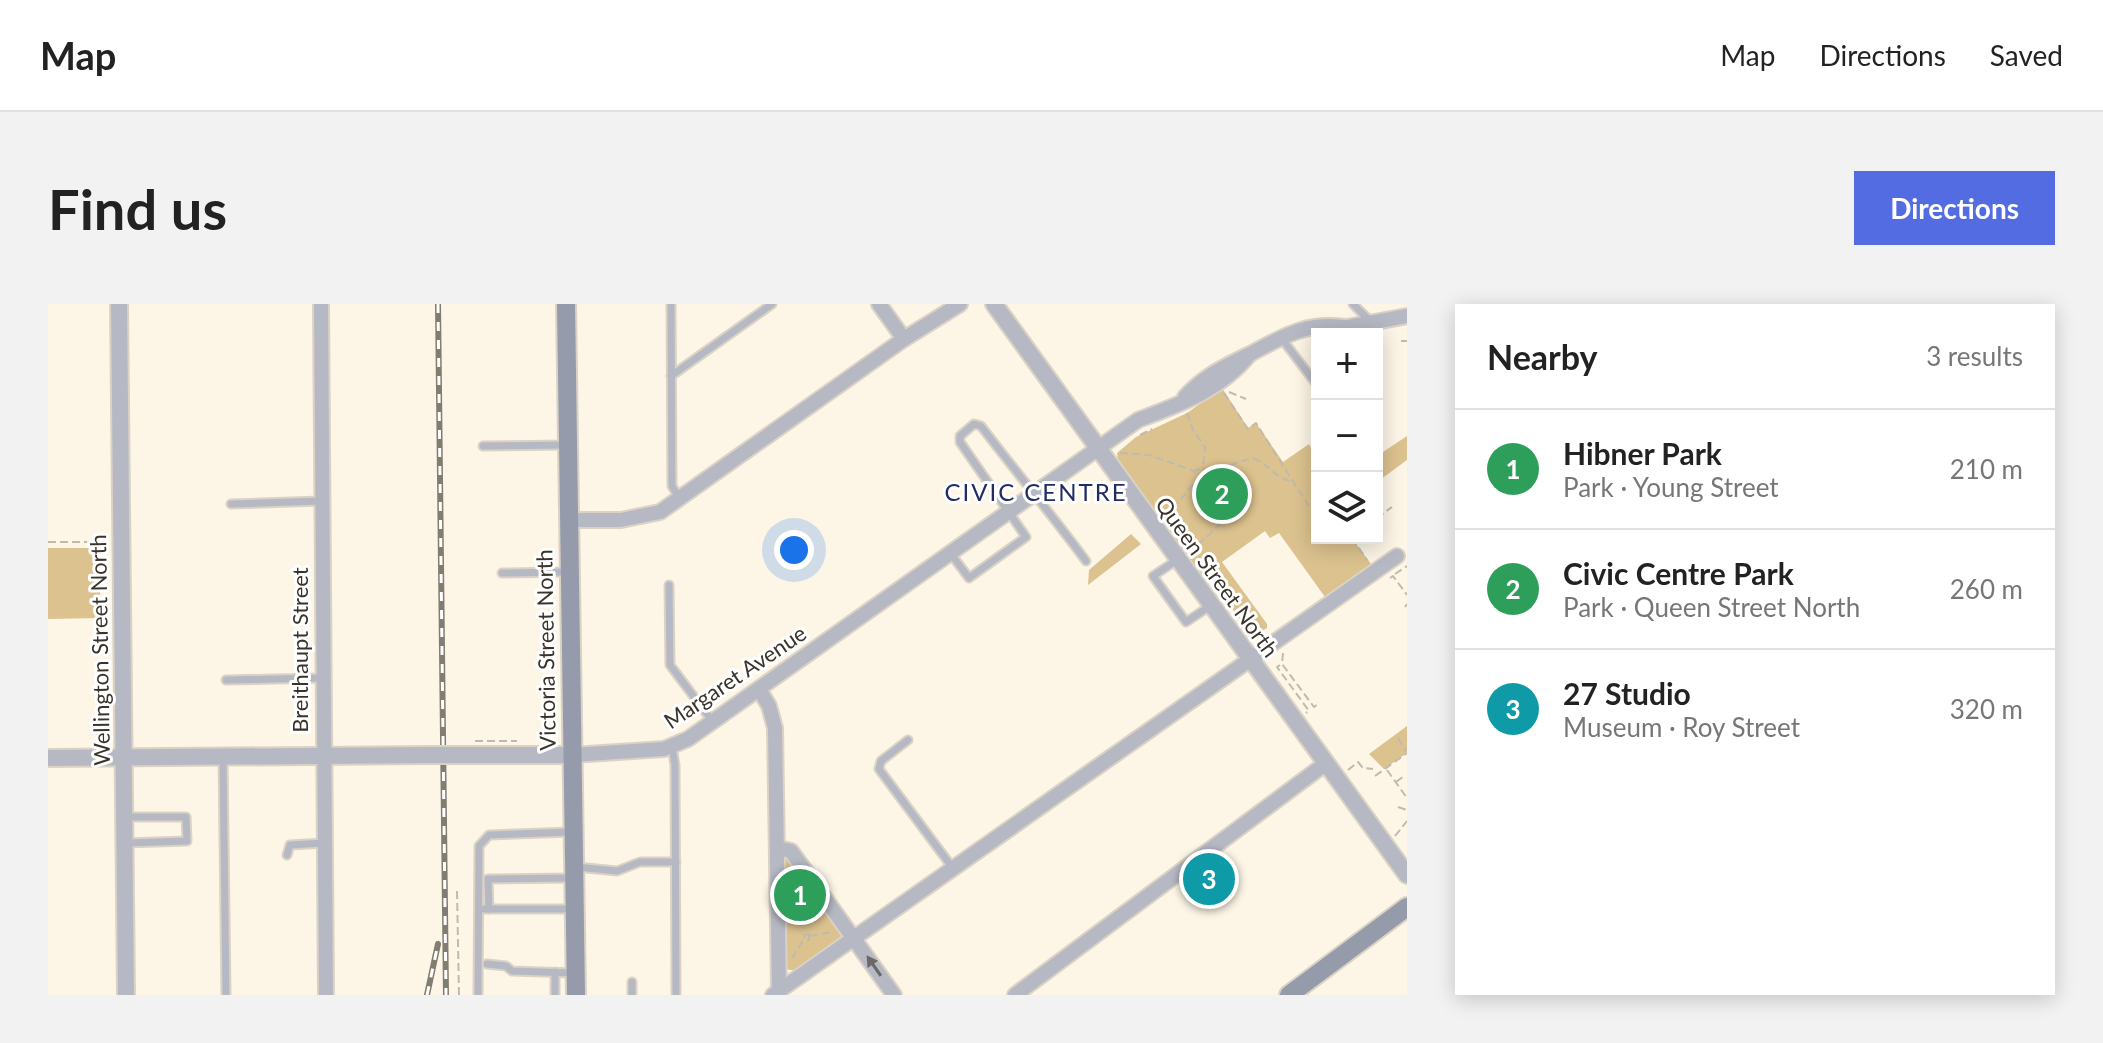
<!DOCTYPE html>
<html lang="en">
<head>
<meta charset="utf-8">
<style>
  :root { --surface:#fff; --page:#f2f2f2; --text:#222; --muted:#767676; --line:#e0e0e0; --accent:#546ce2 }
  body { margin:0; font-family:Lato,sans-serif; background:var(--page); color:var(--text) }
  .controls { position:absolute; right:24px; top:24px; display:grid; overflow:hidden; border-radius:0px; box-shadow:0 4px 20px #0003 }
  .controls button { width:72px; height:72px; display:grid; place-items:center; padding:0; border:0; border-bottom:2px solid var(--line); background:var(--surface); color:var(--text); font:40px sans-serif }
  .you { position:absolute; left:746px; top:246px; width:28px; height:28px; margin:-20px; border:6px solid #fff; border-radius:50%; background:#1a73e8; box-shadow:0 0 0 12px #1a73e833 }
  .badge { display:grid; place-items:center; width:52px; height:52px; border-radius:50%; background:var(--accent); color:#fff; font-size:26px; font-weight:700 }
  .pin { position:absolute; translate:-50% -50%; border:4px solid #fff; box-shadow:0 2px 8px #0006 }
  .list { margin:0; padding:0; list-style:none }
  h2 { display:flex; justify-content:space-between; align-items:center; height:104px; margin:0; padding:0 32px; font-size:34px }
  h2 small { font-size:26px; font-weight:400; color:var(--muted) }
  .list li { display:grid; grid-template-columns:52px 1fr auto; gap:24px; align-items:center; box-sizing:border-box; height:120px; padding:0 32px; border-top:2px solid var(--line) }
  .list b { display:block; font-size:30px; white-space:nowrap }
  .list p { margin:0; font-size:26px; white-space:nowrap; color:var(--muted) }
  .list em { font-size:26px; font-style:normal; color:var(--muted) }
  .icon { flex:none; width:44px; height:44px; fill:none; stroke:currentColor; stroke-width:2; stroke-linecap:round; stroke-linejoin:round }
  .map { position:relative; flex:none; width:1359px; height:691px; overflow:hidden; border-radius:0px }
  header { display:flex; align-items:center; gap:48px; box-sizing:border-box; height:112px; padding:0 40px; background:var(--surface); border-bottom:2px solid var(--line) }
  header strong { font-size:38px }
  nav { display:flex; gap:44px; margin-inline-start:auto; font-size:28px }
  .intro { display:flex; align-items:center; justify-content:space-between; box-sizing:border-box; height:192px; padding:0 48px }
  h1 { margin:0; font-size:56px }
  .button { padding:20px 36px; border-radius:0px; background:var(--accent); color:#fff; font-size:28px; font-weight:700 }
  main { display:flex; gap:48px; padding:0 48px }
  aside { flex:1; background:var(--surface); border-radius:0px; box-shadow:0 4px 20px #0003 }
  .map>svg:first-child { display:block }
  .green { fill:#dcc28f }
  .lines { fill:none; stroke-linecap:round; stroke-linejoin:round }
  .service-casing { stroke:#dad3c5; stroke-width:11 }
  .minor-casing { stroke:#dad3c5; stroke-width:18 }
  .tertiary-casing { stroke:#dad3c5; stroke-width:20 }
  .secondary-casing { stroke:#dad3c5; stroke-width:22 }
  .path { stroke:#c0baad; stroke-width:2; stroke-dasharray:8 4; stroke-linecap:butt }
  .service { stroke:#b6b9c4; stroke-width:7 }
  .minor { stroke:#b6b9c4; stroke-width:14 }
  .tertiary { stroke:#b6b9c4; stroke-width:16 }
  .secondary { stroke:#969bab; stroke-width:18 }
  .rail-casing { stroke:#827c71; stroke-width:6 }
  .rail { stroke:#fff; stroke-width:3; stroke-dasharray:9; stroke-linecap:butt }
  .tertiary-bridge-casing { stroke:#dad3c5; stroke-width:20; stroke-linecap:butt }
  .tertiary-bridge { stroke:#b6b9c4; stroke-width:16 }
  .oneway { fill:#6b6968 }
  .labels { text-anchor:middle; stroke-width:6; stroke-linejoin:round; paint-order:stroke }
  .street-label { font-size:22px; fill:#39342b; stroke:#fff }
  .neighbourhood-label { font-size:24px; letter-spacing:2px; fill:#212c65; stroke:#fff }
</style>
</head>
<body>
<header>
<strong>Map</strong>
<nav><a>Map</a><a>Directions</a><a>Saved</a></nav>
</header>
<div class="intro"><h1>Find us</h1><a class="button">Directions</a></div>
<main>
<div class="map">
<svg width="1359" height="691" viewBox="0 0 1359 691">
  <rect width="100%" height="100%" fill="#fdf6e7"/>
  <g class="green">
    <path d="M1174,84L1200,124L1208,119L1235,158L1261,140L1269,156V234H1304L1323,260L1277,293L1231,229L1222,234L1217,227L1174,258L1219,320V324L1209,330L1201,328L1159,270L1154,273L1070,157L1069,149L1088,133L1139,109Z"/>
    <path d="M1359,132V156L1329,178V152Z"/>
    <path d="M1083,230L1093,240L1040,281L1041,266Z"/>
    <path d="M0,244H52V314L0,315Z"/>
    <path d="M1359,422V449L1336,465L1321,450Z"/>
    <path d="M738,553L743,555L795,631L749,666H741L735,660V556Z"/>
  </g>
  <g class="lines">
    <defs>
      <g id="service">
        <path d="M623,0L624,182L631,194"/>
        <path d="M1305,0L1323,18"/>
        <path d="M1234,35L1269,81"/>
        <path d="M623,72L724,0"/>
        <path d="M435,142L518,141"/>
        <path d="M183,200L273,197"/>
        <path d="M903,250L921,274L978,233L912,138V132L926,120L933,122C968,168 1004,211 1038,257"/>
        <path d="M1129,256L1105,272L1138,318L1162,302"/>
        <path d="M454,269L519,268"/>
        <path d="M621,281L622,361L665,418"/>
        <path d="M178,376L274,374"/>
        <path d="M860,436L833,457L831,465L904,563"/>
        <path d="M624,443L627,461L628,691"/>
        <path d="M175,454L178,691"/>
        <path d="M76,513H138L139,537L78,539"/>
        <path d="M239,551L242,541L276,539"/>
        <path d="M528,563L569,567L592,558H628"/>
        <path d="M436,605H524"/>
        <path d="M441,605L440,575L525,574"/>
        <path d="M439,660L458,662L464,667L525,669"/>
        <path d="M507,668V691"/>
        <path d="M430,691L431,542L441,531L523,528"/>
        <path d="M584,691V678"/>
      </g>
      <g id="minor">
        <path d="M273,0L278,691"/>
        <path d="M831,0L856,35"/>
        <path d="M1289,25L1359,12"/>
        <path d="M1137,93C1156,72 1176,63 1200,51C1233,34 1256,18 1295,23"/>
        <path d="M521,216H573L612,208L856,35L912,0"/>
        <path d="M711,385L721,402L727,424L731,687"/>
        <path d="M524,451L616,445L640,435L1090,116C1130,101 1173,86 1201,51"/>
        <path d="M730,544L743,547L846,691"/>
        <path d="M725,691L1349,252"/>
        <path d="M967,691L1277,460"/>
      </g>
      <g id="tertiary">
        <path d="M71,0L78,691"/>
        <path d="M946,0L1359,571"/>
        <path d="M412,451H524"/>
        <path d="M0,454L382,451"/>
      </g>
      <g id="secondary">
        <path d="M518,0L528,691"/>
        <path d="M1241,691L1359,603"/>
      </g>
    </defs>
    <use href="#service" class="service-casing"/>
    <use href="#minor" class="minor-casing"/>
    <use href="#tertiary" class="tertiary-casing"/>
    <use href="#secondary" class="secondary-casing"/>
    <g class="path">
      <path d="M1353,37H1359"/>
      <path d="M1181,88L1198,95"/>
      <path d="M1176,89L1200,125L1208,119L1260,201L1269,207"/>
      <path d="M1139,109L1145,126L1157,143L1155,162"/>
      <path d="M1092,131L1104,125"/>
      <path d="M1072,149L1101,151L1146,167L1150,175L1158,173L1155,163L1146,167"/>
      <path d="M1159,168L1204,154C1221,159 1224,173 1245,178"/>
      <path d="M1168,177L1170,165"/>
      <path d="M1117,214L1149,176"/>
      <path d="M1329,214L1344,203"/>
      <path d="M1304,234L1319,256"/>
      <path d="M0,238H59"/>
      <path d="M1145,252L1152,239L1181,212L1177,190L1159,173"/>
      <path d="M1347,270L1359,262"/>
      <path d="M1342,274L1345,272L1359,291"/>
      <path d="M1357,303L1359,300"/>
      <path d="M1235,349L1234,360L1266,403L1270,400"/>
      <path d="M1232,361L1229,363L1261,407L1258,409"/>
      <path d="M1350,434L1358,447"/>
      <path d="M427,437H469"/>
      <path d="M1300,466L1310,458L1315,464L1325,465"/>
      <path d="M1339,466L1359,494"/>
      <path d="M1327,472L1359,449"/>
      <path d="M1348,478L1356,472"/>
      <path d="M1350,503L1359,506"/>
      <path d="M1347,532L1359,517"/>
      <path d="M409,587L411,691"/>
      <path d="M761,630V636H757L756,631Z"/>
      <path d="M762,632L783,628"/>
      <path d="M744,654L756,635"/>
    </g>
    <use href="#service" class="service"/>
    <use href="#minor" class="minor"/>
    <use href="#tertiary" class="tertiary"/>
    <use href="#secondary" class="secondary"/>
    <defs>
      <g id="rail">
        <path d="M390,0L398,691"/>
        <path d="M379,691L390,640"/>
      </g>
    </defs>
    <use href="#rail" class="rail-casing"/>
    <use href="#rail" class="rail"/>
    <defs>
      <path id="tertiary-bridge" d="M382,451H412"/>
    </defs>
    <use href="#tertiary-bridge" class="tertiary-bridge-casing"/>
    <use href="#tertiary-bridge" class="tertiary-bridge"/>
  </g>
  <defs><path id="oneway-solid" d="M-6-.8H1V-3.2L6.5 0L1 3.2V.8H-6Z" transform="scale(2)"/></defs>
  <use class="oneway" href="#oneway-solid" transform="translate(826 662) rotate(-125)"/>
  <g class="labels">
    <g class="street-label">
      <text transform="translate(1169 273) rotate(54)" y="8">Queen Street North</text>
      <text transform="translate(52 346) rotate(-91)" y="8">Wellington Street North</text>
      <text transform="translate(252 346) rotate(-90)" y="8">Breithaupt Street</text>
      <text transform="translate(498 346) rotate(-91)" y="8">Victoria Street North</text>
      <text transform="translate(687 373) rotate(-34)" y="8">Margaret Avenue</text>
    </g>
    <g class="neighbourhood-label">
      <text x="988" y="197">CIVIC CENTRE</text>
    </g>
  </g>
</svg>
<div class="controls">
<button>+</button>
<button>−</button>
<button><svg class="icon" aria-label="layers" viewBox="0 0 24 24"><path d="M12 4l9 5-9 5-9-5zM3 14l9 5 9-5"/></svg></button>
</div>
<div class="you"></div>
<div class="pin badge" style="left:752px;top:591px;background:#2e9e5b">1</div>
<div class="pin badge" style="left:1174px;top:190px;background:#2e9e5b">2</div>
<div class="pin badge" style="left:1161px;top:575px;background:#0f9aa8">3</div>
</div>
<aside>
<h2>Nearby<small>3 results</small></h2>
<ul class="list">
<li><span class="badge" style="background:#2e9e5b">1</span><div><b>Hibner Park</b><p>Park · Young Street</p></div><em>210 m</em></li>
<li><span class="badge" style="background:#2e9e5b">2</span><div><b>Civic Centre Park</b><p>Park · Queen Street North</p></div><em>260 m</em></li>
<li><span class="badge" style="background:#0f9aa8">3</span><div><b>27 Studio</b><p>Museum · Roy Street</p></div><em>320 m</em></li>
</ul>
</aside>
</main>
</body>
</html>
